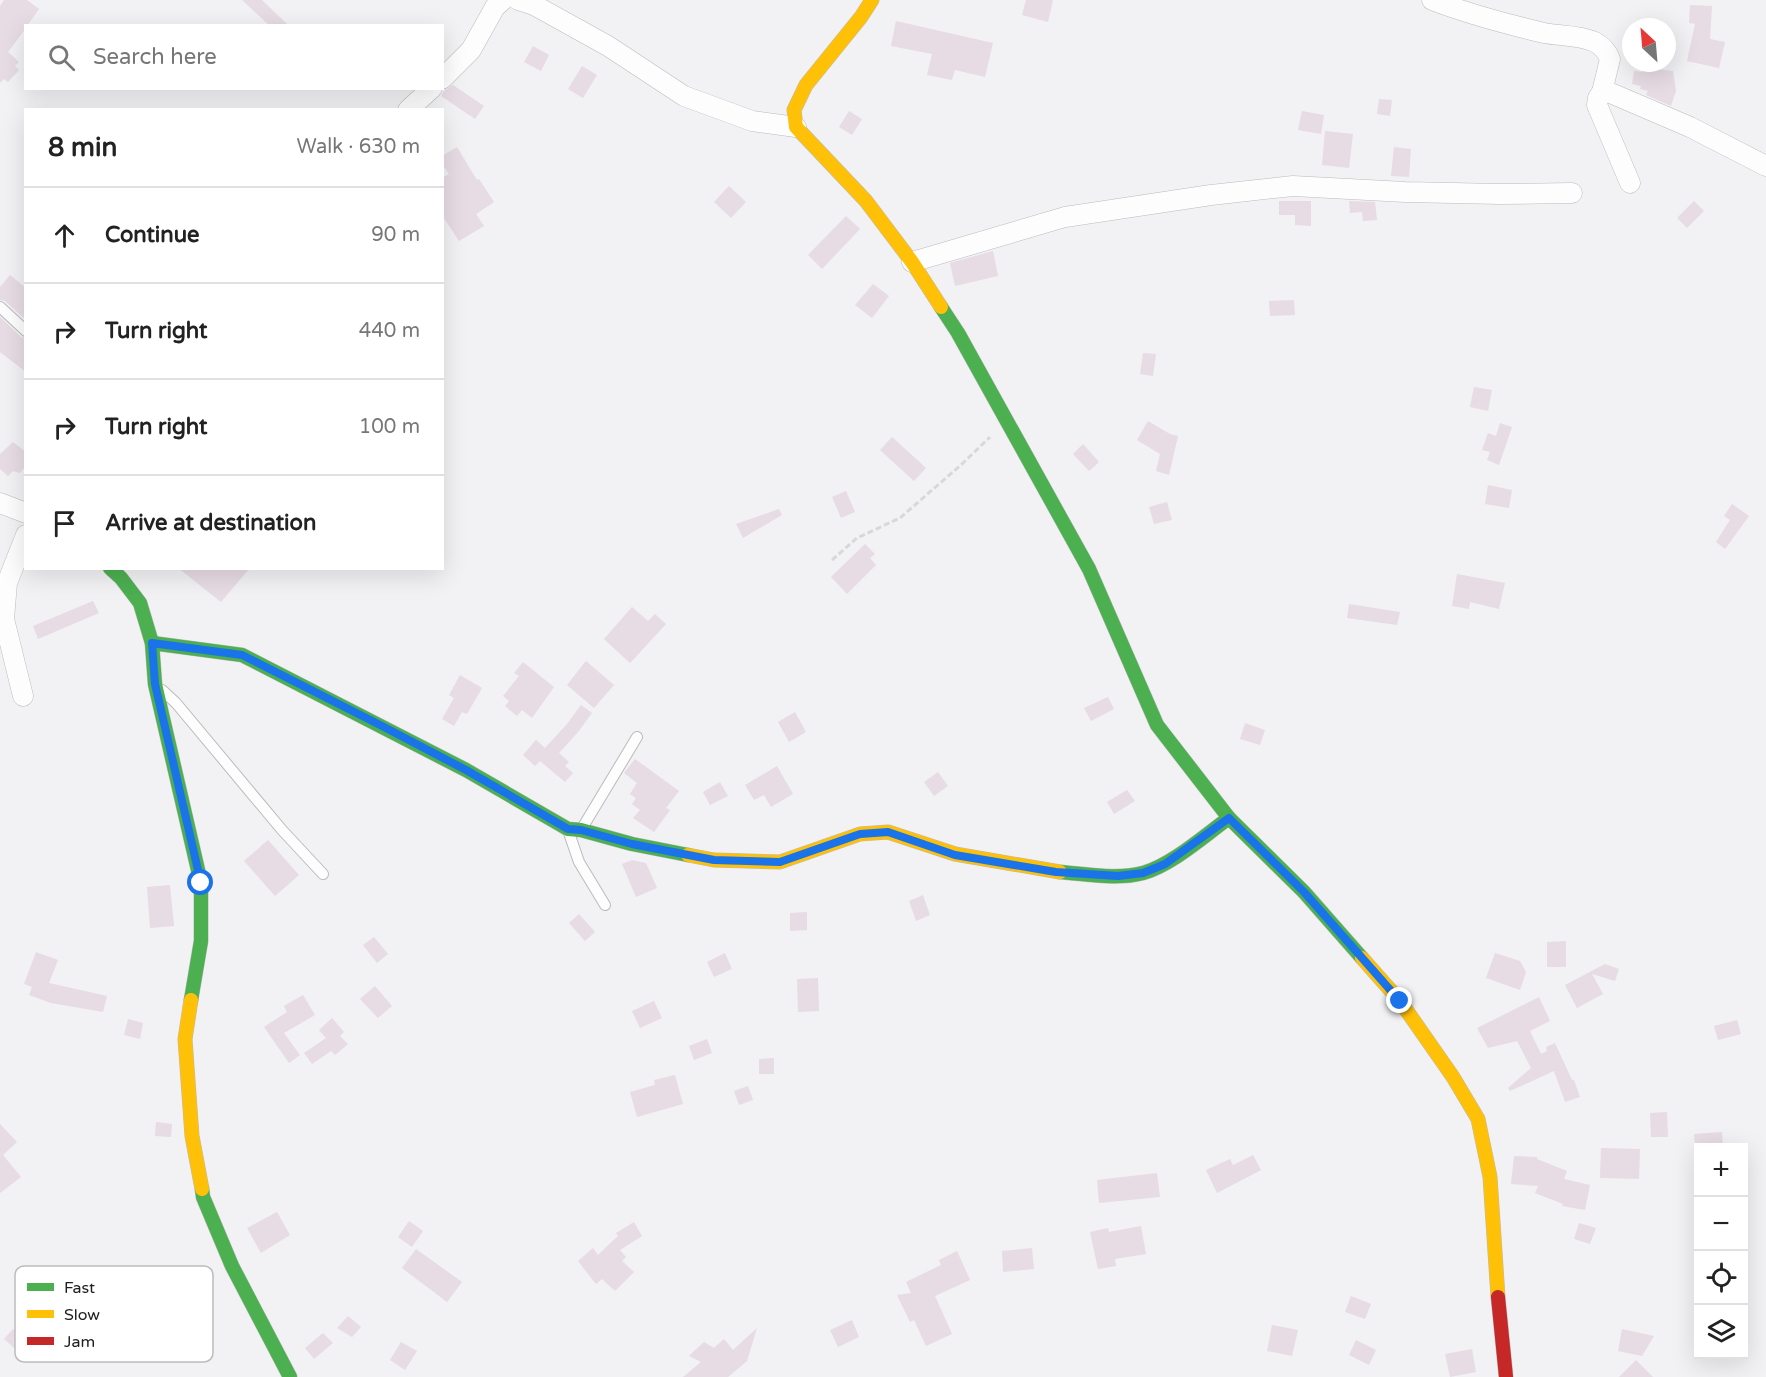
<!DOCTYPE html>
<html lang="en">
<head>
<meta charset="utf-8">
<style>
  :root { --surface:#fff; --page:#f2f2f2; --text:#222; --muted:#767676; --line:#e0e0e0 }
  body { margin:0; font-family:"Varela Round",sans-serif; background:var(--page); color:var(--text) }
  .controls { position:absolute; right:18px; bottom:18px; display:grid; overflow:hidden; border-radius:0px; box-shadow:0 6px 24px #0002 }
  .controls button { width:54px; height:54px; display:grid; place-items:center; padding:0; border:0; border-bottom:2px solid var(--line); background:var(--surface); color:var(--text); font:30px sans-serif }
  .compass { position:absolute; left:1622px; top:18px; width:54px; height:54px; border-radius:50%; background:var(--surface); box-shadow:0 6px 24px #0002; rotate:334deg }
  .stop { position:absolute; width:18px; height:18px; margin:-14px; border:4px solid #1a73e8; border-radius:50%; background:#fff }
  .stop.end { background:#1a73e8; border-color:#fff; box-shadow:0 2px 6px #0008 }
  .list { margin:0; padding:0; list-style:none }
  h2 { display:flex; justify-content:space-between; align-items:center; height:78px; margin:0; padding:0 24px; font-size:26px }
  h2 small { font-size:20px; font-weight:400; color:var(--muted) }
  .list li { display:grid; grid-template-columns:39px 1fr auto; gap:18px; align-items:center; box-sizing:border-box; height:96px; padding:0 24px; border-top:2px solid var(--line) }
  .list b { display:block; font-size:22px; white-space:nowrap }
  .list em { font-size:20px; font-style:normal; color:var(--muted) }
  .icon { flex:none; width:33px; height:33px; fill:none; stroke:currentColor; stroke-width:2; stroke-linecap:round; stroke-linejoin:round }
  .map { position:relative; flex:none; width:1766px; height:1377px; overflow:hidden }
  .search { position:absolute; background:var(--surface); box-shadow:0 6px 24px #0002; left:24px; top:24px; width:420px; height:66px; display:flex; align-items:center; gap:15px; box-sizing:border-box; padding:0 21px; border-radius:0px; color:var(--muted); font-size:22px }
  .panel { position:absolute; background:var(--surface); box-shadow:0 6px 24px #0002; left:24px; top:108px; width:420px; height:462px; border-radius:0px }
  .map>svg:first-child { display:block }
  .building { fill:#e7dbe4 }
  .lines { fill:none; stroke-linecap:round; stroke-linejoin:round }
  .lane-casing { stroke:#bbbbbd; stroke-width:12 }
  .street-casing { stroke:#bbbbbd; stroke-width:21 }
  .fast-casing { stroke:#bbbbbd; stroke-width:15 }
  .slow-casing { stroke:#bbbbbd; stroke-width:15 }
  .jam-casing { stroke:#bbbbbd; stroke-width:15 }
  .path { stroke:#d8d8da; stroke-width:3; stroke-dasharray:6 3; stroke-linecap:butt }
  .lane { stroke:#fdfdfd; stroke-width:10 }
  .street { stroke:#fdfdfd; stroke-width:20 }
  .fast { stroke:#4caf50; stroke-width:14 }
  .slow { stroke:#ffc107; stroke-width:14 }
  .jam { stroke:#c62828; stroke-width:14 }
  .route { stroke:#1a73e8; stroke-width:8 }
  .key { fill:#fff; stroke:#bcbcbc; stroke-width:1.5 }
  .key-label { font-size:16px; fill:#202021 }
</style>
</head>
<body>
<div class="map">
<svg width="1766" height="1377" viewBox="0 0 1766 1377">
  <rect width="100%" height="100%" fill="#f2f1f4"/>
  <g class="building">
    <path d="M4,0H27L39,9L27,26H26V28L8,52L19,62L15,66L19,70L8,82L4,79L0,83V6Z"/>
    <path d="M242,0H262L289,26H270Z"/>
    <path d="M1026,0H1053L1048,22L1022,15Z"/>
    <path d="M1690,5L1712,6L1710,39L1725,42L1719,68L1687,61L1695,24L1689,23Z"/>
    <path d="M896,21L993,43L985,77L955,70L952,80L927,75L932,54L891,46Z"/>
    <path d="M533,46L549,55L541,71L524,62Z"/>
    <path d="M582,66L597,75L583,98L568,89Z"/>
    <path d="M1642,67L1673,71L1676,91L1671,106L1646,95L1648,91L1640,89L1641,86L1632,84L1634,71L1642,72Z"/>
    <path d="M453,85L484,106L475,119L441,96L444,91Z"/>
    <path d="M1379,99L1392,100L1390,116L1377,114Z"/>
    <path d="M849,111L862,119L852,135L839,127Z"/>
    <path d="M1302,111L1324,115L1321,134L1298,130Z"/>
    <path d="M1325,131L1353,134L1349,168L1322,165Z"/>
    <path d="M457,147L477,180L479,179L494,202L476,214L484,226L459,241L442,215V178L449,174L442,164V156Z"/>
    <path d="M1394,147L1411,149L1409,177L1391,176Z"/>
    <path d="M729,186L746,202L731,218L714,202Z"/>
    <path d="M1279,201H1311V226L1295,225V215H1279Z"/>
    <path d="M1349,201L1375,202L1377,220L1363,221L1362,212L1350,213Z"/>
    <path d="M1694,201L1704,211L1687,228L1677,218Z"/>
    <path d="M846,216L860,229L822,269L808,255Z"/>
    <path d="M993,251L998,276L955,286L950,263Z"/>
    <path d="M10,275L26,288V320L5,301L0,300V287Z"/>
    <path d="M873,284L889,296L872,318L855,305Z"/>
    <path d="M1294,300L1295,315L1270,316L1269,301Z"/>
    <path d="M0,317L21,337L26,338V372L0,352Z"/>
    <path d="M1143,353L1156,354L1153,376L1140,374Z"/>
    <path d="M1474,387L1492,390L1488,411L1470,407Z"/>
    <path d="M1148,421L1170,434L1178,436L1169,475L1156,471L1160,454L1137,440Z"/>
    <path d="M1500,423L1512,427L1499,465L1487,460L1490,452L1482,450L1488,433L1496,436Z"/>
    <path d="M892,437L926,468L914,481L880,450Z"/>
    <path d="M13,442L26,452V466L20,473L13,471L8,476L0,469V454Z"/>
    <path d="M1083,444L1099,462L1089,471L1073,454Z"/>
    <path d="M1488,485L1512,490L1509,508L1485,504Z"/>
    <path d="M846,491L855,512L841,518L832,497Z"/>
    <path d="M1167,502L1172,520L1154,524L1149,507Z"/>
    <path d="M1732,504L1749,516L1725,549L1716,542L1730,520L1724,516Z"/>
    <path d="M779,509L782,515L743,538L736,524Z"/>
    <path d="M865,544L875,554L870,558L876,565L847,594L831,577Z"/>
    <path d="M178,568H201L249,569L221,602Z"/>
    <path d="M1457,574L1505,583L1499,609L1470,602L1469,609L1452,606Z"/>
    <path d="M93,601L99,613L38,639L33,626Z"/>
    <path d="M1349,604L1400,612L1397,625L1347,618Z"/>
    <path d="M632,607L648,621L655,614L666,624L630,663L604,639Z"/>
    <path d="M586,661L614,685L594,708L567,685Z"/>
    <path d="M523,662L554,687L532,718L522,710L517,716L505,706L509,701L503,696L519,676L514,673Z"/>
    <path d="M460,675L482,688L467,714L462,712L454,726L442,719L454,698L449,695Z"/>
    <path d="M1108,697L1114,709L1091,721L1084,708Z"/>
    <path d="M581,705L592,713L578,732L559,753L569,762L565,766L573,773L565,782L540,761L535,766L523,755L536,740L545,748L567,724Z"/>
    <path d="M795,712L806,732L789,742L778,722Z"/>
    <path d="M1245,723L1265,730L1260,745L1240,739Z"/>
    <path d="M635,759L679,791L666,808L670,810L654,832L633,818L640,810L632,804L636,798L630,794L637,783L624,773Z"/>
    <path d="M777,766L793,794L771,807L764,795L754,800L745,785Z"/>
    <path d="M938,772L948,786L934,796L924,782Z"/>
    <path d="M720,782L728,796L710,805L703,792Z"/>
    <path d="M1127,790L1135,801L1114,814L1107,802Z"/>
    <path d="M268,840L299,875L275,896L244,861Z"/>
    <path d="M632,860L646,863L657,888L636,897L622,864Z"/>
    <path d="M170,885L174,926L150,928L147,887Z"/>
    <path d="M923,895L930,915L916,921L909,901Z"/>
    <path d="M807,912V930L790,931V913Z"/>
    <path d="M579,914L595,932L585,941L569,923Z"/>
    <path d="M374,937L388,954L377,963L363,945Z"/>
    <path d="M1566,941V967H1547V942Z"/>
    <path d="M36,952L58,960L49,983L107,996L103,1012L51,1003L29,995L32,987L24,984Z"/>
    <path d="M725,953L732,969L714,977L707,962Z"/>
    <path d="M1495,953L1520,961L1526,972L1520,990L1486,978Z"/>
    <path d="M1605,964L1619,969L1615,981L1592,974L1603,994L1577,1008L1565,985Z"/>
    <path d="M818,978L819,1011L798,1012L797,979Z"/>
    <path d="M375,986L392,1006L378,1018L360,999Z"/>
    <path d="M303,995L315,1015L284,1033L300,1055L289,1063L264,1027L287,1012L284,1006Z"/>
    <path d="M1539,997L1550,1021L1530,1031L1541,1054L1547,1051L1546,1047L1555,1043L1572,1080H1574L1580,1097L1565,1102L1554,1071L1510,1091L1508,1088L1531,1068L1517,1041L1488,1048L1477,1028Z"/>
    <path d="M654,1001L662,1018L640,1028L632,1011Z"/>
    <path d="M332,1018L344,1032L340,1036L348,1044L335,1055L331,1051L312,1064L304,1053L326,1038L319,1030Z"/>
    <path d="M128,1019L143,1023L140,1039L124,1035Z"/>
    <path d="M1737,1020L1741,1034L1718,1040L1714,1026Z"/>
    <path d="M707,1039L712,1053L694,1060L689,1046Z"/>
    <path d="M774,1058V1074H759V1059Z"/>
    <path d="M675,1075L683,1104L637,1117L630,1092L655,1085L654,1080Z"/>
    <path d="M748,1086L753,1100L739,1105L734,1091Z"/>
    <path d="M1667,1112L1668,1137H1651L1650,1113Z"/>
    <path d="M156,1122L172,1124L171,1137L155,1136Z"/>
    <path d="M0,1124L17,1142L3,1155L21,1177L0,1193Z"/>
    <path d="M1722,1132L1723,1148H1695L1694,1134Z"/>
    <path d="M1601,1148L1640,1149L1639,1179L1600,1178Z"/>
    <path d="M1253,1155L1261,1170L1217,1193L1206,1170L1230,1159L1233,1165Z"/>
    <path d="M1514,1156L1537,1157V1159L1567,1171L1564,1179L1590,1185L1585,1210L1562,1206L1563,1204L1535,1193L1538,1186L1511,1184Z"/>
    <path d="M1157,1173L1160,1197L1099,1203L1097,1180Z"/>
    <path d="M277,1212L290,1235L261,1253L247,1228Z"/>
    <path d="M409,1221L423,1231L412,1247L398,1237Z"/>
    <path d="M634,1222L642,1236L620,1250L626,1257L622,1261L634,1272L615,1291L602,1279L596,1284L578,1261L593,1248L598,1255L618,1236L616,1233Z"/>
    <path d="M1579,1223L1596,1228L1590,1244L1574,1239Z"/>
    <path d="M1141,1226L1146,1254L1115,1259L1116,1266L1098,1269L1090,1232L1108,1228L1109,1232Z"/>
    <path d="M1032,1248L1034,1269L1003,1272L1002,1251Z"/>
    <path d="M416,1249L462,1282L447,1302L402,1268Z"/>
    <path d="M957,1251L970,1280L935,1296L952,1334L926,1346L914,1320L910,1322L897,1295L911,1293L906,1282L941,1265L939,1260Z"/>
    <path d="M1351,1296L1371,1304L1365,1319L1345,1312Z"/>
    <path d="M348,1316L361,1327L352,1337L337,1328Z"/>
    <path d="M852,1320L859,1337L838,1347L830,1330Z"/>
    <path d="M1272,1325L1298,1330L1292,1356L1267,1351Z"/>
    <path d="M757,1328L747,1361L728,1377H683L701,1362L689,1356L704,1342L714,1348L724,1339L733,1350Z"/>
    <path d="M13,1329L29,1342L20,1353L4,1339Z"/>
    <path d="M1622,1329L1654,1336L1642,1356L1618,1351Z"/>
    <path d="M323,1333L333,1343L314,1359L305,1348Z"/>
    <path d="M1356,1340L1376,1350L1369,1365L1349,1355Z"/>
    <path d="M401,1342L417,1351L405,1370L390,1360Z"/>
    <path d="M1472,1349L1476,1372L1450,1377L1445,1354Z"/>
    <path d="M1636,1360L1653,1377H1619Z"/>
  </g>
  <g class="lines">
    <defs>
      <g id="lane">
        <path d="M0,307L26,331"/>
        <path d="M162,690L176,703L282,830L323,874"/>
        <path d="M568,830L579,862L605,905"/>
        <path d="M581,830L637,737"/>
      </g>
      <g id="street">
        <path d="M518,0L534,5L608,46L684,96L752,121L796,127"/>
        <path d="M1432,0C1468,14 1506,24 1544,33C1560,36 1579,35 1595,42C1602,46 1607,51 1610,59L1602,92"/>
        <path d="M442,79L471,50L495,7L503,0"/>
        <path d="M408,110L432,88"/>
        <path d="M1630,183L1597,105L1598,98L1602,92H1608L1613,94L1690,127L1766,166"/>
        <path d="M912,262L1065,217L1211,195L1293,186L1405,192L1500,194L1572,193"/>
        <path d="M0,503L26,513"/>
        <path d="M23,696L4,619L7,583L26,535"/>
      </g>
      <g id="fast">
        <path d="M941,307L958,333L1089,569L1157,725L1229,818L1304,892L1362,958"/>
        <path d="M110,568L121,578L140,603L152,643L155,684L201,883V941L191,1000"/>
        <path d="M152,643L242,655L466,770L568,829L581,830L632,844L688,855"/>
        <path d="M1060,872C1087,874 1117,880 1143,873C1172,865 1205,835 1229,818"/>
        <path d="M202,1189L203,1197L232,1266L290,1377"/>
      </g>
      <g id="slow">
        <path d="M872,0L861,17L806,85L794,110L796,127L866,201L912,262L941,307"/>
        <path d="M688,855L714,860L780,862L860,834L888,832L955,854L1060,872"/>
        <path d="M1362,958L1400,1001L1453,1077L1478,1119L1490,1177L1498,1297"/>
        <path d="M191,1000L185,1039L192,1136L202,1189"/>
      </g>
      <path id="jam" d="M1498,1297L1506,1377"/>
    </defs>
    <use href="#lane" class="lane-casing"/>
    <use href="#street" class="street-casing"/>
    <use href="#fast" class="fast-casing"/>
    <use href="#slow" class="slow-casing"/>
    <use href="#jam" class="jam-casing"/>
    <path class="path" d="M832,560L857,538L900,518L962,464L990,437"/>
    <use href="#lane" class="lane"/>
    <use href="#street" class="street"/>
    <use href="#fast" class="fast"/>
    <use href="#slow" class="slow"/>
    <use href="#jam" class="jam"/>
  </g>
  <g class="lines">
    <path class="route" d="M201,883L155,684L152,643L242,655L382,726L466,770L568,829L581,830L632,844L714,860L780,862L860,834L888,832L955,855L1056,872L1118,876L1143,873L1165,864L1229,818L1304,892L1400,1001"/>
  </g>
  <rect x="15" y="1266" width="198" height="96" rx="9" class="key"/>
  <rect x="27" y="1283" width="27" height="8" fill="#4caf50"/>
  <rect x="27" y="1310" width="27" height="8" fill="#ffc107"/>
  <rect x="27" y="1337" width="27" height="8" fill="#c62828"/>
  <g class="key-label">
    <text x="64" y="1293">Fast</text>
    <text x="64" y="1320">Slow</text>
    <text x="64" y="1347">Jam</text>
  </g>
</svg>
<div class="controls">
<button>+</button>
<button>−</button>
<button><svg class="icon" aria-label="locate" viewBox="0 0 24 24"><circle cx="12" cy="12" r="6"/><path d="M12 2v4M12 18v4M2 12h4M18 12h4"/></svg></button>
<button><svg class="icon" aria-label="layers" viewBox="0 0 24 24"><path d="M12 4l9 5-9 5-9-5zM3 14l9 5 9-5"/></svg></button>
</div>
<svg class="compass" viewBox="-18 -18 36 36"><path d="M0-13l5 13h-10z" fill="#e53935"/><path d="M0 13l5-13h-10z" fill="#767676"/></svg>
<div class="stop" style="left:201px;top:883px"></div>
<div class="stop end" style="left:1400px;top:1001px"></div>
<div class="search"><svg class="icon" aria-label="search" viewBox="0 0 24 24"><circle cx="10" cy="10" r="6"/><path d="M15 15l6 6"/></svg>Search here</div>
<section class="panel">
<h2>8 min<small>Walk · 630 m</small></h2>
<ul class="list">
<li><svg class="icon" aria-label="ahead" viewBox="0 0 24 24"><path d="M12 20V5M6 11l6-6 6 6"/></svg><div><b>Continue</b></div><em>90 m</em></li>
<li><svg class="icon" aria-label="right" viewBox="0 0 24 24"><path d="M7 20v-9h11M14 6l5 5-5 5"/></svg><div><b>Turn right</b></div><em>440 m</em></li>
<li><svg class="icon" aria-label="right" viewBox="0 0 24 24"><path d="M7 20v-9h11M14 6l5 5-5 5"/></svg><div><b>Turn right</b></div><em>100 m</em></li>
<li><svg class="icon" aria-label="arrive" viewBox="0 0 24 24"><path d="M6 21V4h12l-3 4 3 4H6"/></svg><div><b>Arrive at destination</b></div></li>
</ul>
</section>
</div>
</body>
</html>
